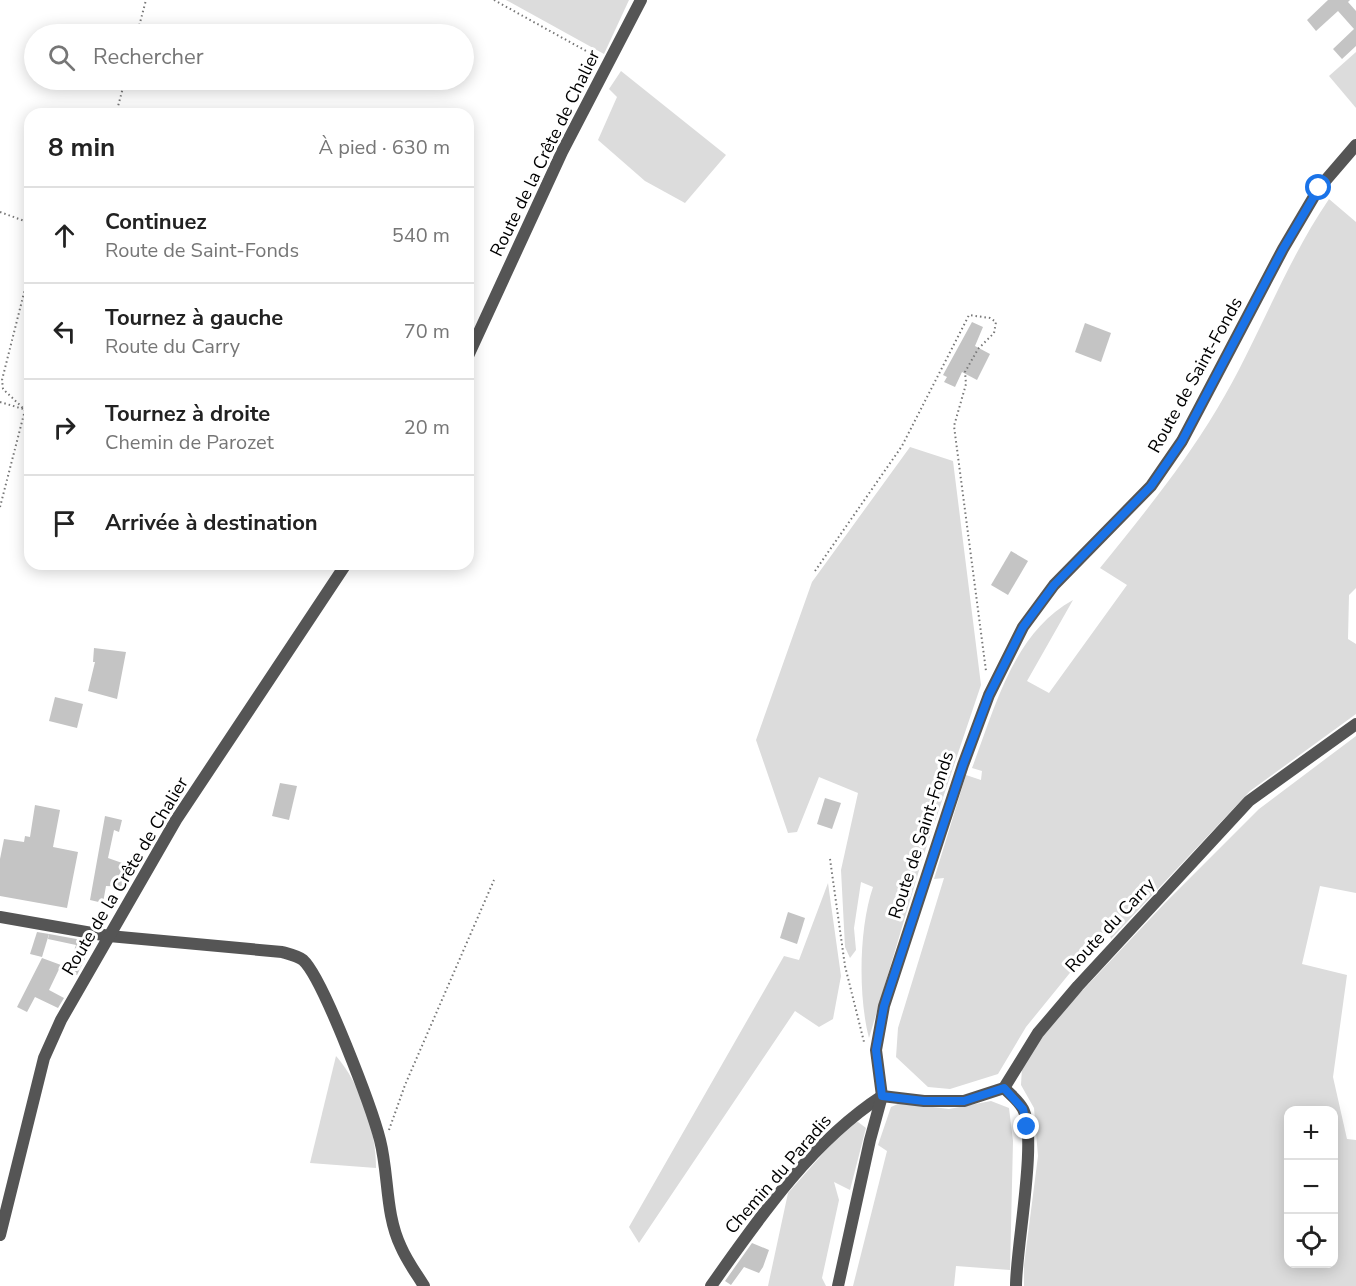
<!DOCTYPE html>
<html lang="fr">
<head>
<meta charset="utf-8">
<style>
  :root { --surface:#fff; --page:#f2f2f2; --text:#222; --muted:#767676; --line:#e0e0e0 }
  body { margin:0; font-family:"Nunito Sans",sans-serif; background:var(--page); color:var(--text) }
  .controls { position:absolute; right:18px; bottom:18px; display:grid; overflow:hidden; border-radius:12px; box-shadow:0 3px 15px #0003 }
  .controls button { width:54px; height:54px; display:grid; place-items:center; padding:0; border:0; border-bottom:2px solid var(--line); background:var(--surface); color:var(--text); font:30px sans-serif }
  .stop { position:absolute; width:18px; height:18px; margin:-14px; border:4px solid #1a73e8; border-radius:50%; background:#fff }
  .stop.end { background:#1a73e8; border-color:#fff; box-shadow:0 2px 6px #0008 }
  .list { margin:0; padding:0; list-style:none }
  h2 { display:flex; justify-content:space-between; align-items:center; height:78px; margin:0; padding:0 24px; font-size:26px }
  h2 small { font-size:20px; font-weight:400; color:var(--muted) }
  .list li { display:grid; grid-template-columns:39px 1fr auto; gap:18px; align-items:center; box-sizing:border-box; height:96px; padding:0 24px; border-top:2px solid var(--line) }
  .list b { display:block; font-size:22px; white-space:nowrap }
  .list p { margin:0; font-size:20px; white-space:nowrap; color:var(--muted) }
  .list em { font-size:20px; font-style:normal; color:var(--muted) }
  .icon { flex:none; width:33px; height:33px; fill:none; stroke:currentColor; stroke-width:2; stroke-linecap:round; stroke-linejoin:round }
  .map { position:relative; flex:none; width:1356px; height:1286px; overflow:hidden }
  .search { position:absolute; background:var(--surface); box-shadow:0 3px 15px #0003; left:24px; top:24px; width:450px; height:66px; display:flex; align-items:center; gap:15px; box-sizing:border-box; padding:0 21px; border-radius:33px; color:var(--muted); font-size:22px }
  .panel { position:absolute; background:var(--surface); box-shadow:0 3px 15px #0003; left:24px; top:108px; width:450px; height:462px; border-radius:18px }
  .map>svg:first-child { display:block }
  .green { fill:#dcdcdc; fill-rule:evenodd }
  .building { fill:#c4c4c4 }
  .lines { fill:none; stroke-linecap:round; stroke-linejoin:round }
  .path { stroke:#777; stroke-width:2; stroke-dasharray:1.5 3; stroke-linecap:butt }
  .minor { stroke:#555; stroke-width:12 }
  .route { stroke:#1a73e8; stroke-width:8 }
  .labels { text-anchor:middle; stroke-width:6; stroke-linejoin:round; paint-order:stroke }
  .street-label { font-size:18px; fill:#000; stroke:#fff }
</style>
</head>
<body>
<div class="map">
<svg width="1356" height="1286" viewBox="0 0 1356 1286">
  <rect width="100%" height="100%" fill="#fff"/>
  <g class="green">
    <path d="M506,0H629L604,54Z"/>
    <path d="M1356,52V108L1329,76Z"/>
    <path d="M621,71L726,155L685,203L645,181L598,140L617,97L609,89Z"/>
    <path d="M1329,199L1356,222V588L1349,595L1348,639L1356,644V714L1250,791L1111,939L1108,926L1026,1027L998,1074L950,1089L928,1087L896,1057L898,1028L944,878L934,879L966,775L981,780L982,771L972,768C995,708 1013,633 1073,600L1027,681L1049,693L1127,585L1100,568C1142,516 1183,466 1217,409C1258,341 1284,265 1329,199Z"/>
    <path d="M910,447L953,461L981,685L923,857L869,1038C858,996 859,928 873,887L861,882L854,928L856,950L850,958L845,947L841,870L858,793L819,777L797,832L788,833L756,740L812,582Z"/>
    <path d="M1356,736V893L1320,886L1302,964L1347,975L1333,1077L1347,1139L1356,1140V1286H1024V1265L1038,1156L1034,1108L1021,1085L1022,1067L1049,1026L1165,903L1259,809ZM1288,1110H1334V1264H1288Z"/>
    <path d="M828,883L841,976L833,1019L819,1027L795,1011L639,1243L629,1227L784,956L799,960Z"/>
    <path d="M336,1056C361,1085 376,1130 376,1168L310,1163Z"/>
    <path d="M991,1101L1009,1108L1013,1141L1010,1270L956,1266L954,1286H853L887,1151L878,1145L891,1107L900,1103L949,1109Z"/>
    <path d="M858,1122L866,1128L850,1190L834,1182L839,1200L822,1278L826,1286H768L788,1193L849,1124Z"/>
  </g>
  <g class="building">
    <path d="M1328,0H1350L1348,2L1356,11V46L1342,59L1333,49L1354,29L1338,11L1316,31L1307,20Z"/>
    <path d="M972,322L983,327L975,346L990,354L977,380L962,372L955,387L944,382L947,377L943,375Z"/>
    <path d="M1085,323L1111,333L1101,362L1075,352Z"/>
    <path d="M1011,551L1028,561L1008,595L991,585Z"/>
    <path d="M94,648L126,652L117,699L88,691L95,662H93Z"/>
    <path d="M55,697L83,704L77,728L49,721Z"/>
    <path d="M280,783L297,786L289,820L272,816Z"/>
    <path d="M825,798L841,803L832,829L817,824Z"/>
    <path d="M35,805L60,810L53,847L78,852L67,908L0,896V859L4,839L24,842L25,836L30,837Z"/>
    <path d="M105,816L122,820L119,832L114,830L108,858L125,864L123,874L132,875L128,887L106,886L103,903L90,900Z"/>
    <path d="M788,912L805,918L797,944L780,938Z"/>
    <path d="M37,932L49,934L42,957L30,954Z"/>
    <path d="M49,934L93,942L77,975L67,972L76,945L48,939Z"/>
    <path d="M42,958L61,965L49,990L64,998L58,1008L35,997L27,1012L17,1007Z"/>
    <path d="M752,1243L769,1250L763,1267L759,1273L744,1267L731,1285L725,1281Z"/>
  </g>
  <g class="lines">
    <g class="path">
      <path d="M494,0L597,57"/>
      <path d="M137,34L146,0"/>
      <path d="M116,114L125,80"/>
      <path d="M0,212L30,223"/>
      <path d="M0,402L30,411"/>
      <path d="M0,507L25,410L3,389L2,380L30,269"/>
      <path d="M815,571L902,446L969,315L990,318L996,322L994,333L978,349L965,372L966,384L954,426L986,671"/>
      <path d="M830,859L845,966L864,1042"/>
      <path d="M389,1130L405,1085L494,880"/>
    </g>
    <g class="minor">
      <path d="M468,356L562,152L641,0"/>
      <path d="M0,917L109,936L282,952C289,954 298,956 303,960C323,978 372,1109 380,1140C389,1175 385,1214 401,1247C407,1261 416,1273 424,1286"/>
      <path d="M1004,1088C1010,1094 1019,1101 1023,1109C1038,1138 1016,1247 1016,1286"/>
      <path d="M0,1235L44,1058L61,1020L176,820L346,564"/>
      <path d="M711,1286C759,1218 811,1142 882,1096L924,1101H964L1004,1088L1038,1033L1078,986L1249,801L1356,724"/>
      <path d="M838,1286L870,1140L882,1096L876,1050L884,1006L963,765L989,695L1023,627L1054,585L1151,486L1182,441L1283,249L1319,188L1356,145"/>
    </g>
  </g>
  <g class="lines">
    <path class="route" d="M1027,1127L1023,1109L1004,1088L964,1101H924L882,1096L876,1050L884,1006L963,765L989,695L1023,627L1054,585L1151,486L1182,441L1283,249L1319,188"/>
  </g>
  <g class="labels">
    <g class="street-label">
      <text transform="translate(545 153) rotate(-64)" y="6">Route de la Crête de Chalier</text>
      <text transform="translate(1195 375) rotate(-61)" y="6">Route de Saint-Fonds</text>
      <text transform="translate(921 835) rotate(-72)" y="6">Route de Saint-Fonds</text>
      <text transform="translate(125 876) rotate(-59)" y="6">Route de la Crête de Chalier</text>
      <text transform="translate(1110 925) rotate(-47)" y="6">Route du Carry</text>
      <text transform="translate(778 1174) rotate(-49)" y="6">Chemin du Paradis</text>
    </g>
  </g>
</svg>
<div class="controls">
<button>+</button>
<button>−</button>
<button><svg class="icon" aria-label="locate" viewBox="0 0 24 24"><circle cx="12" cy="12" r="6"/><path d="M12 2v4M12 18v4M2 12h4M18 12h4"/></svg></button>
</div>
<div class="stop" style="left:1319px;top:188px"></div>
<div class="stop end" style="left:1027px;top:1127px"></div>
<div class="search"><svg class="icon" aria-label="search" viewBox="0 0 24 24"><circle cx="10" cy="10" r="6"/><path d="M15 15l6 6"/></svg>Rechercher</div>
<section class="panel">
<h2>8 min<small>À pied · 630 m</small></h2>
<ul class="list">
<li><svg class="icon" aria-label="ahead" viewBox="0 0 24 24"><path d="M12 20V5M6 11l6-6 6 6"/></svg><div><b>Continuez</b><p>Route de Saint-Fonds</p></div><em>540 m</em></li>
<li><svg class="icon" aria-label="left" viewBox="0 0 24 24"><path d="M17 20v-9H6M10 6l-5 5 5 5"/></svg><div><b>Tournez à gauche</b><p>Route du Carry</p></div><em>70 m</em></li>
<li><svg class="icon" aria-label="right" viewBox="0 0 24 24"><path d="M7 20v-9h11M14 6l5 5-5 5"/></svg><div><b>Tournez à droite</b><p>Chemin de Parozet</p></div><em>20 m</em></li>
<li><svg class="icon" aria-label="arrive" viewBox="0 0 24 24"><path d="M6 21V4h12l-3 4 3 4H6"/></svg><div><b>Arrivée à destination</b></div></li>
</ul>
</section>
</div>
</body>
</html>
